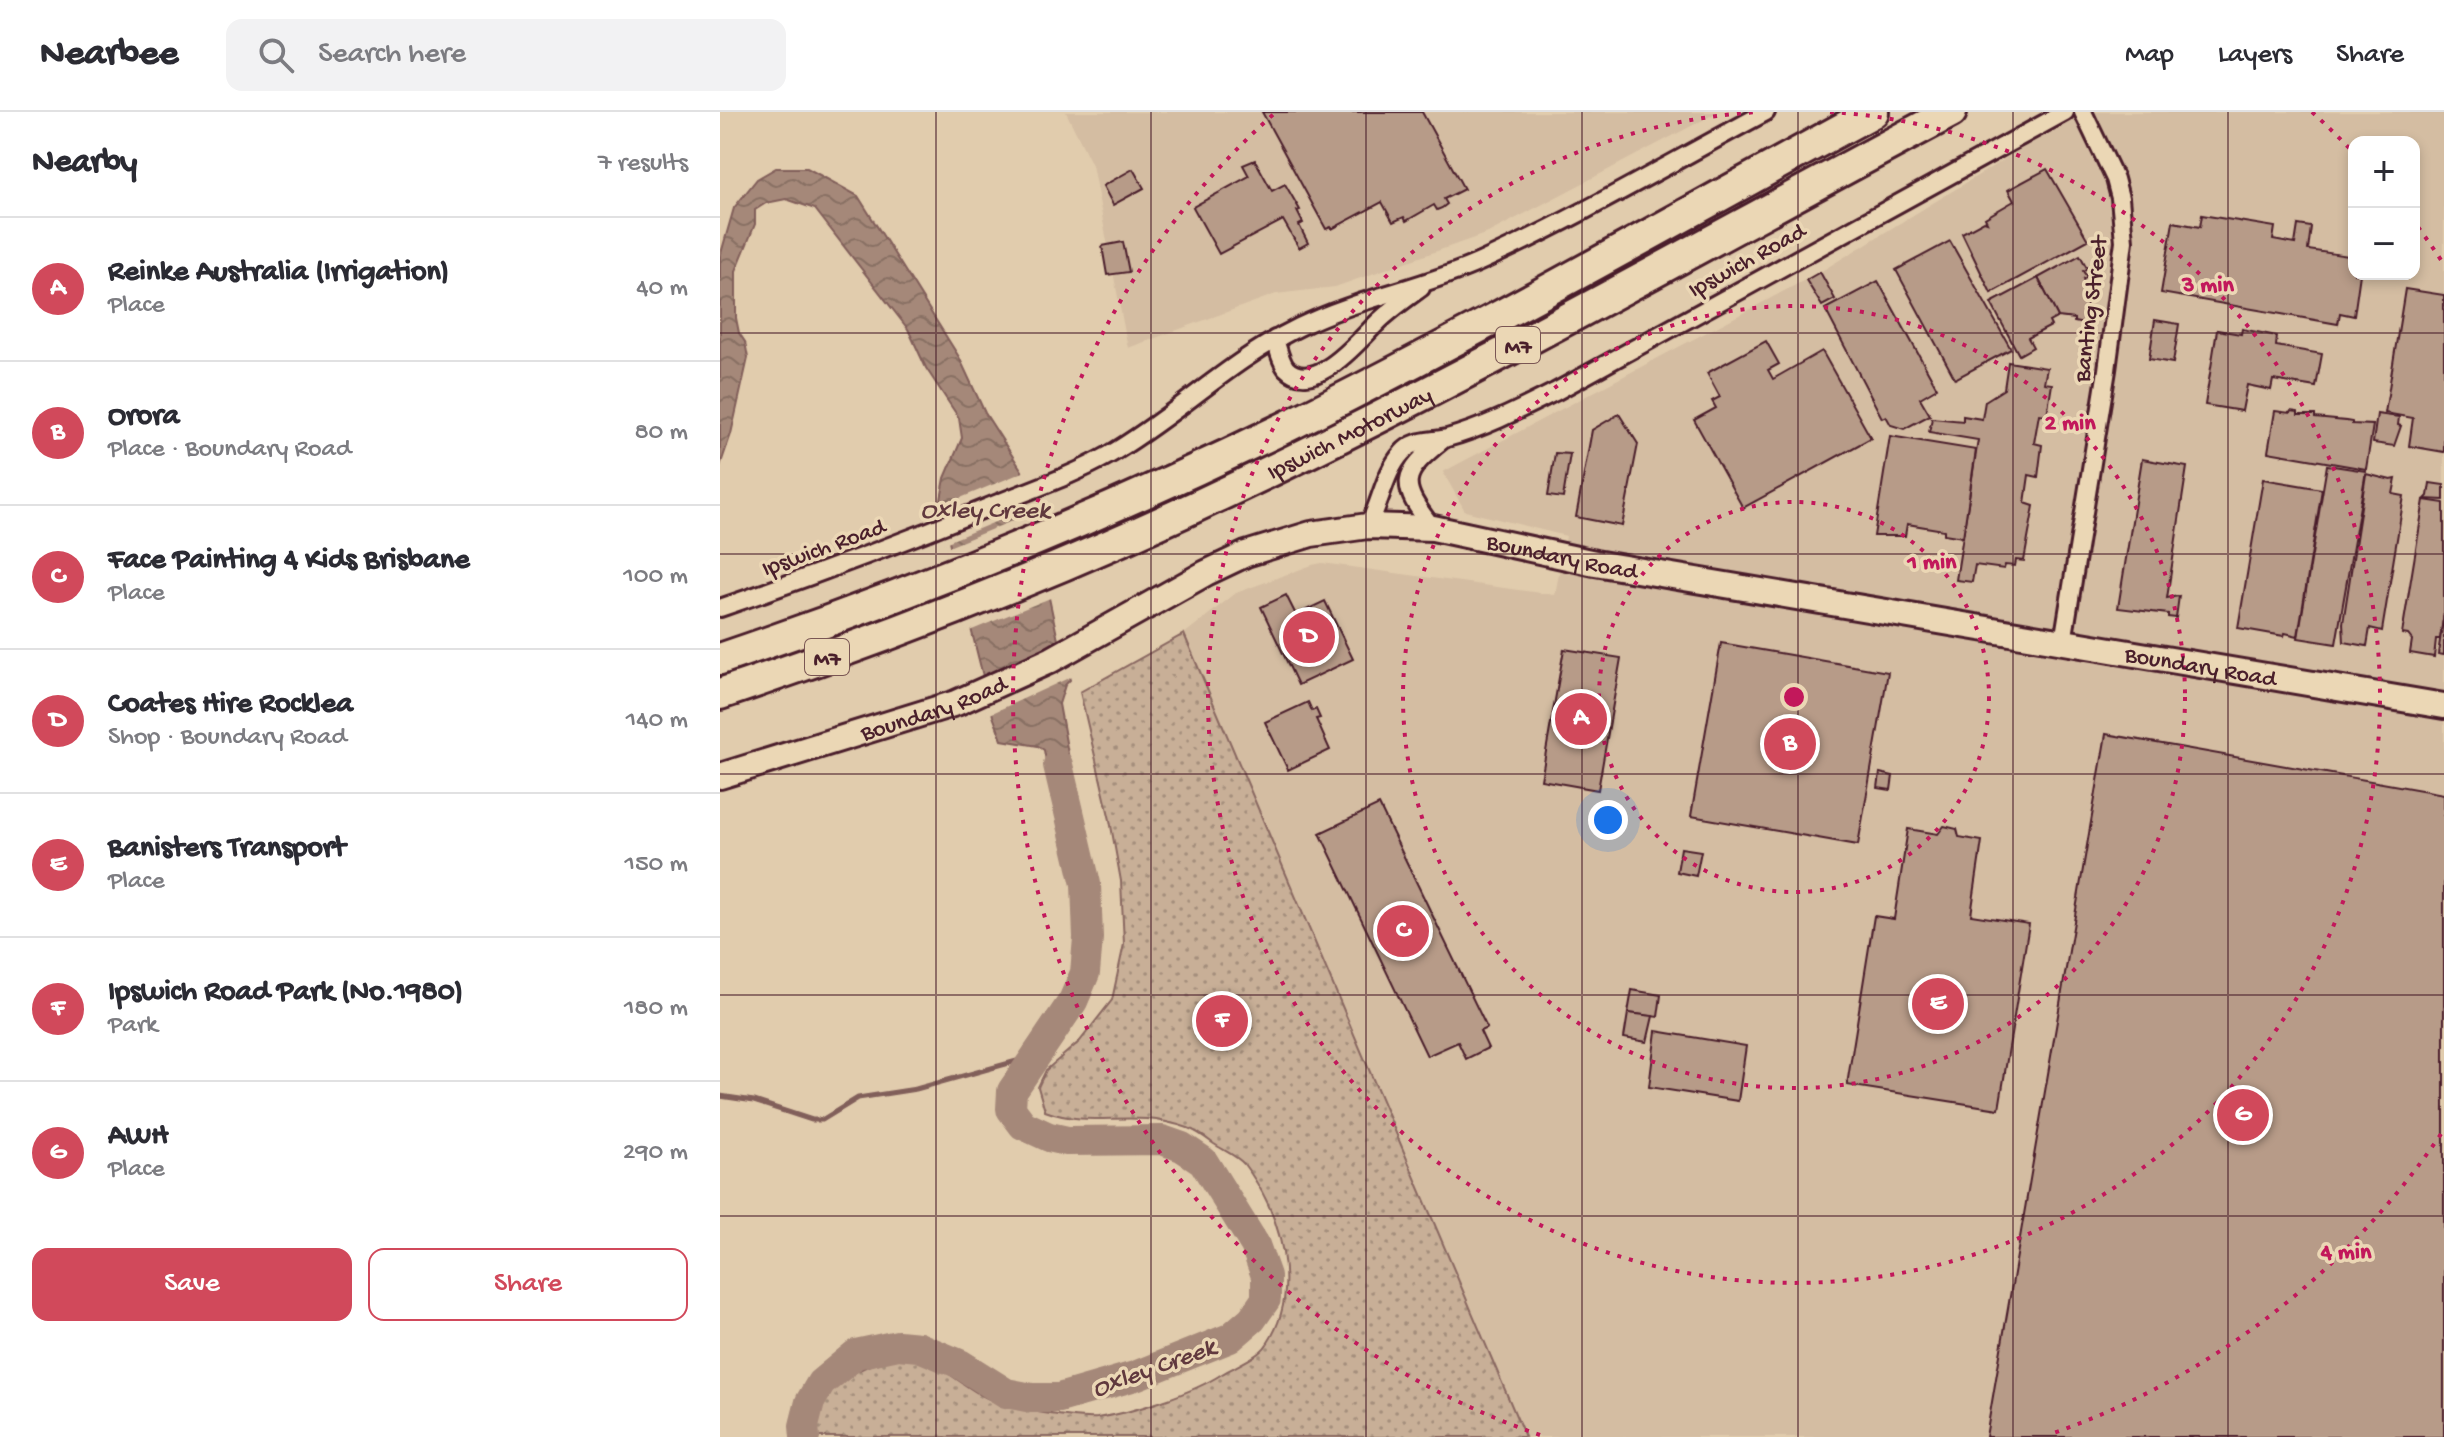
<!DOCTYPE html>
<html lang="en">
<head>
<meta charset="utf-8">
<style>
  :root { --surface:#fff; --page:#f2f2f3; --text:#2b2b33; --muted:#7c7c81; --line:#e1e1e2; --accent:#d1495b }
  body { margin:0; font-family:"Gochi Hand",sans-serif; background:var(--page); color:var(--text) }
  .controls { position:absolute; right:24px; top:24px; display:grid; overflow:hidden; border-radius:16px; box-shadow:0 4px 12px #0003 }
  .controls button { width:72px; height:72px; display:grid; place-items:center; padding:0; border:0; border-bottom:2px solid var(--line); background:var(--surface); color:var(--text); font:40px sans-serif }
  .you { position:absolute; left:888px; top:708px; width:28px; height:28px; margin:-20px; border:6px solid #fff; border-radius:50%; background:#1a73e8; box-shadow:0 0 0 12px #1a73e833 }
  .badge { display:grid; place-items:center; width:52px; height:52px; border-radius:50%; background:var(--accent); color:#fff; font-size:26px; font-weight:700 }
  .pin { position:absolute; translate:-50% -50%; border:4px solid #fff; box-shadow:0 2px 8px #0006 }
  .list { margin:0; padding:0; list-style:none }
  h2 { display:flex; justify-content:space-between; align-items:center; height:104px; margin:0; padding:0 32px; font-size:34px }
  h2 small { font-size:26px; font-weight:400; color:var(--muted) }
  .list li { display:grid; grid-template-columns:52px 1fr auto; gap:24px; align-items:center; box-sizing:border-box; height:144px; padding:0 32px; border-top:2px solid var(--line) }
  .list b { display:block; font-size:30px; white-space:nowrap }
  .list p { margin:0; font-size:26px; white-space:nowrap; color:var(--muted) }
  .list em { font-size:26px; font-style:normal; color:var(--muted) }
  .actions { display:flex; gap:16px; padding:24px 32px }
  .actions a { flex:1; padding:18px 0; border:2px solid var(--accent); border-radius:16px; text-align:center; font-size:28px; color:var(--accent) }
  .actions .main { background:var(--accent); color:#fff }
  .icon { flex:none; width:44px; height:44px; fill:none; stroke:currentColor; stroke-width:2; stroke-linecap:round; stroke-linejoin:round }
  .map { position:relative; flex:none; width:1724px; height:1325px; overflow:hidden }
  header { display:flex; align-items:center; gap:48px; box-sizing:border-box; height:112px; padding:0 40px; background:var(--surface); border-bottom:2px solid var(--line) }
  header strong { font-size:38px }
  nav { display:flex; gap:44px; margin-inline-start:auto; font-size:28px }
  .search { width:560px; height:72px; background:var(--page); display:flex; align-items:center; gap:20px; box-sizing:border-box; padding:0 28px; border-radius:16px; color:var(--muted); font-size:30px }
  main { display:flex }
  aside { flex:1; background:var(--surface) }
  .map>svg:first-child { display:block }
  .built { fill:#d4bda2; fill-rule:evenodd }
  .grass { fill:url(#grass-dots); stroke:#896761; stroke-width:2 }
  .water { fill:url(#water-waves); stroke:#815e5a; stroke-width:2 }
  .pier { fill:#e1ccad }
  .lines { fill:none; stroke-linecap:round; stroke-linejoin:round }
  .stream { stroke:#815e5a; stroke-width:5 }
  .river { stroke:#a58879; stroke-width:30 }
  .building { fill:#b79b88; stroke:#4a1f2b; stroke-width:2 }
  .street-casing { stroke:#4a1f2b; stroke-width:22 }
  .secondary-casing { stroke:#4a1f2b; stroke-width:30 }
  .highway-casing { stroke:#4a1f2b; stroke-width:36 }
  .street { stroke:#ebd7b5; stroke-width:16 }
  .secondary { stroke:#ebd7b5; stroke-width:24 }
  .highway { stroke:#ebd7b5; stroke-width:30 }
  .grid { fill:none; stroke:#4a1f2b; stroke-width:2; stroke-opacity:0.55 }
  .ring { fill:none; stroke:#c2185b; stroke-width:4; stroke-dasharray:4 8 }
  .labels { text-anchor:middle; stroke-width:7; stroke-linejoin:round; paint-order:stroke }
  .shield { fill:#ebd7b5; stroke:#7a5654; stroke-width:2 }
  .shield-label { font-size:22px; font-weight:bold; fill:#4a1f2b }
  .street-label { font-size:24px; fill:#4a1f2b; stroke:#ebd7b5 }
  .water-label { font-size:26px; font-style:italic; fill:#61393e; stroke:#ebd7b5 }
  .centre { fill:#c2185b; stroke:#ebd7b5; stroke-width:4 }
  .ring-label { font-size:24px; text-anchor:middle; font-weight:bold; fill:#c2185b; stroke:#ebd7b5; stroke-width:7; stroke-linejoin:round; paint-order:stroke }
</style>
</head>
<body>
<header>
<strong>Nearbee</strong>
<div class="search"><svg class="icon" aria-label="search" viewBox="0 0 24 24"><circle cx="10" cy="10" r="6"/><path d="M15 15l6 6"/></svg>Search here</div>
<nav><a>Map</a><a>Layers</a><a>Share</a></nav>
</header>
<main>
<aside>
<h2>Nearby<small>7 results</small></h2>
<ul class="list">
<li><span class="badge">A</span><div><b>Reinke Australia (Irrigation)</b><p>Place</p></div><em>40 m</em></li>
<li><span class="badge">B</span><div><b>Orora</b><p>Place · Boundary Road</p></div><em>80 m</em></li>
<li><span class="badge">C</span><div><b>Face Painting 4 Kids Brisbane</b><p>Place</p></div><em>100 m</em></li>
<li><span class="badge">D</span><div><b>Coates Hire Rocklea</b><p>Shop · Boundary Road</p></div><em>140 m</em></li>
<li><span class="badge">E</span><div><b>Banisters Transport</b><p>Place</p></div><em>150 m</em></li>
<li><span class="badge">F</span><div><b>Ipswich Road Park (No.1980)</b><p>Park</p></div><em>180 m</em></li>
<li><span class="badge">G</span><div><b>AWH</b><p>Place</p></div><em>290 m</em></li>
</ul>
<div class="actions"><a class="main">Save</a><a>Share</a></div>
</aside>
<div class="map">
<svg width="1724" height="1325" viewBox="0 0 1724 1325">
  <defs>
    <pattern id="grass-dots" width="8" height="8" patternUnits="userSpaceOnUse" patternTransform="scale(2)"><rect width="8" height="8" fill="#c8af97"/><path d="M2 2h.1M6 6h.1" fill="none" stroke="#a48e7b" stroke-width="1.8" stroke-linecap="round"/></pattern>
    <pattern id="water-waves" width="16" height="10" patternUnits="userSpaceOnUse" patternTransform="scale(2)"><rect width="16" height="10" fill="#a58879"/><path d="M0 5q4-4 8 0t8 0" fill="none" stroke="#886f63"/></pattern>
  </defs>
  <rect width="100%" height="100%" fill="#e1ccad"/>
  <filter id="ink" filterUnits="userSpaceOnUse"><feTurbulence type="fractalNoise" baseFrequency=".0125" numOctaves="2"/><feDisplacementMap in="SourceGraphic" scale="16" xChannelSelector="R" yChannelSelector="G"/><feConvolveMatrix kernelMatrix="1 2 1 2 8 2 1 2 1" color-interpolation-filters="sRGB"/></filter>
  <g filter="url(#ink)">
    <g class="built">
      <path d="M346,0H998L768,121L615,175L556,182L408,236L372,53Z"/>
      <path d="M1362,0H1724V1325H805L464,522L516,481L592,453L602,451L835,483L846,424L745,399L723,360L1100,160ZM1634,30H1694V162H1634Z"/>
    </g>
    <path class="grass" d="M464,522L805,1325H94C97,1297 108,1276 134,1261C217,1215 230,1285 299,1297C318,1300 360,1308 377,1306C412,1301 473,1281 502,1262C515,1254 539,1245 547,1232C583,1178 561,1101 524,1052C517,1044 503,1038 494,1032C486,1026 477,1019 468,1016C456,1012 440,1008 427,1007C390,1004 363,1013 325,999L318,975L326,958L360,929L392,888L404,832L401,769L390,708L360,580Z"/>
    <path class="water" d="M56,56H87L138,84L239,245L265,301L302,359L338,528L350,568L345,573L339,592L357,691L335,698L324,638L318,634L282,628L273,604L220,393L225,366L242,326L239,306L206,256L188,217L95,97L66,87L46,91L35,98V112L16,159V206L19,221L25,230L28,246L11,322L0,354V145L14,96L37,67Z"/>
    <g class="pier">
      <path d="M306,359L313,394L225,431L216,396Z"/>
      <path d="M314,400L333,485L247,520L226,436Z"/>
      <path d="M342,528L353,564L268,603L259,566Z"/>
    </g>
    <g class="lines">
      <path class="stream" d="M0,984L34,989L92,1008H102L138,986L196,977L315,944"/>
      <path class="river" d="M85,1325L84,1314L90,1290L101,1271L136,1242L178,1233L199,1235L240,1252L286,1281L312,1286H339L415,1264L510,1226L532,1207L546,1187V1164L535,1133L483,1049L462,1035L442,1028L347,1029L329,1025L303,1013L291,997L292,979L353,889L365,861L368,826L366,772L338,653"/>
    </g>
    <g class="building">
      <path d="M542,0H702L744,77L724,87L727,92L722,96L717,98L714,93L686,109L684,105L673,110L662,90L612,117L611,115L606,117Z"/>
      <path d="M535,48L552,79L565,72L580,98L577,99L583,111L579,113L588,131L579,136L563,108L499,142L473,95L529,64L523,53Z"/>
      <path d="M413,57L424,76L393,93L383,74Z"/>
      <path d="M1327,57L1368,128L1271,181L1242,121L1264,109L1267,110L1265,106L1294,89L1288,78Z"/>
      <path d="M1482,103L1555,115L1553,128L1575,132L1578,113L1591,115L1588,138L1629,144L1628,151L1634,152V162H1640L1634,204L1620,201L1618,212L1441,181L1453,110L1480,115Z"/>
      <path d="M1230,129L1291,237L1235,267L1176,158Z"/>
      <path d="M403,130L409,160L387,163L382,134Z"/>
      <path d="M1360,143L1367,156L1363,159L1367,165L1363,167L1366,173L1364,188H1367L1364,212L1354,210V207L1338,205L1318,166Z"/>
      <path d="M1100,160L1115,187L1102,194L1086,168Z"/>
      <path d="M1318,166L1338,205L1329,210L1331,214L1308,226L1313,235L1299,243L1271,191Z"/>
      <path d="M1158,169L1217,276L1200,286L1210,303L1184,317L1171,313L1166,304L1162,306L1105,197Z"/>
      <path d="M1685,177L1724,183V340L1689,334L1693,306L1665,301Z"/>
      <path d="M1435,208L1459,212L1453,251L1429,247Z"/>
      <path d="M1522,217L1557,224L1556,234L1602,242L1596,275L1553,268L1551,278L1527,273L1522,299L1485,293L1497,218L1521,222Z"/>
      <path d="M1046,229L1059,252L1048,258L1053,267L1102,239L1151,326L1023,396L974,308L996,296L992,289L1000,285L987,261Z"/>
      <path d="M1288,250L1327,256L1324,271L1332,272L1327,303L1319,302L1314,331L1322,333L1318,365L1309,363L1305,391L1314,394L1304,449L1296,448L1295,454L1285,453L1284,457L1255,453L1252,470L1236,468L1258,328L1209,320L1212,306L1243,309V304L1262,307L1265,289L1284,277Z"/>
      <path d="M1555,299L1570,301L1571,299L1578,300V303H1595V306L1626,309L1632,310V312L1653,313L1646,357L1548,340Z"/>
      <path d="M899,302L918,332L902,414L856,405L872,318Z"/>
      <path d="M1657,302L1679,305L1678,313L1681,314L1674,334L1653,331Z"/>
      <path d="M1170,324L1256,338L1243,425L1224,422V418L1187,412L1185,424H1154Z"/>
      <path d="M835,341L850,342L843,386L828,384Z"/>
      <path d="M1422,347L1467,355L1447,486L1459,484L1456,506L1448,505V502L1398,496Z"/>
      <path d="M1607,353L1646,359L1616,532L1578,526Z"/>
      <path d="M1646,362L1671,368L1676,367L1673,382L1684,384L1662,519L1650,516L1647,534L1624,530L1623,511Z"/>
      <path d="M1543,367L1602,377L1578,524L1565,521L1564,524L1518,516Z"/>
      <path d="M1710,371L1724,373V388L1705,387L1708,384Z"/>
      <path d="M1704,388L1724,391V501L1720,527H1716L1714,545L1690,541L1692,528L1688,523L1682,522Z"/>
      <path d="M566,483L576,503L605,489L633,547L578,573L541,495Z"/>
      <path d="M1724,501V543L1718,542Z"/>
      <path d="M1001,531L1168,560L1138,733L971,704Z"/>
      <path d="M844,537L901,546L878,678L821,668Z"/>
      <path d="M588,590L592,599L596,597L600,606L596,607L610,638L568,658L545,610Z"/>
      <path d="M1386,622L1724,682V1325H1266Z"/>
      <path d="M1160,661L1173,664L1171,678L1158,676Z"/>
      <path d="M659,693L767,916L760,919L768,936L746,947L738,930L707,944L600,721Z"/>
      <path d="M1224,714L1237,717L1239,725L1262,729L1251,803L1309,812L1279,997L1127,973L1154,804L1174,807L1188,717L1218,722Z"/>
      <path d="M961,736L981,739L976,764L957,760Z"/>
      <path d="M912,878L941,883L938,905L908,901Z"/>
      <path d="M908,901L933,904L927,930L904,926Z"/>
      <path d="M936,919L1026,934L1018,989L929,975Z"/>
    </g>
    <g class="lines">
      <defs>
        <g id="street">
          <path d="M555,227C558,236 560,248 566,256C594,285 640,227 657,211C670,198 686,187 701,176"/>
          <path d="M648,414C661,391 664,361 682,341C694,327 710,330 727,326C764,316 801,297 835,280L1345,0"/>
          <path d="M713,416C678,372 680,362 724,327"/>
          <path d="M0,496C90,465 178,432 266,396C307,379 350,365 389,343C456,304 509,249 579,215C638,186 703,176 762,149C859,105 952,50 1046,0"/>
          <path d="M1343,530L1387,258L1404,129L1400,86L1395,67L1363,0"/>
        </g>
        <g id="secondary">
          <path id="s1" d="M0,664L236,591L331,548L486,461L526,442L591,422L648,414L713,416L875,451L1724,594"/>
        </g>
        <g id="highway">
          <path d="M0,547C195,481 385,403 570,313C767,215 959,105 1153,0"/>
          <path id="s2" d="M0,582C182,521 360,451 534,367C770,254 999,123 1231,0"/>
        </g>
      </defs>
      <use href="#street" class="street-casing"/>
      <use href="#secondary" class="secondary-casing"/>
      <use href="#highway" class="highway-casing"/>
      <use href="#street" class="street"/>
      <use href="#secondary" class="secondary"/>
      <use href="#highway" class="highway"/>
    </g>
  </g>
  <path class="grid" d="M216,0V1325M431,0V1325M646,0V1325M862,0V1325M1078,0V1325M1293,0V1325M1508,0V1325M0,221H1724M0,442H1724M0,662H1724M0,883H1724M0,1104H1724"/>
  <g class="ring">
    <circle cx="1074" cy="585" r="195"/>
    <circle cx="1074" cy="585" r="391"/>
    <path d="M1110 0A586 586 0 1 1 1038 0"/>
    <path d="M1721 1022A781 781 0 0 1 1328 1323M820 1323A781 781 0 0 1 556 0M1592 0A781 781 0 0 1 1631 38M1698 115A781 781 0 0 1 1721 148"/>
  </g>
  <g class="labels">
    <g class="shield">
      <rect x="776" y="215" width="44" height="36" rx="6"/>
      <rect x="85" y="527" width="44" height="36" rx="6"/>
    </g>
    <g class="shield-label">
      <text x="798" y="241">M7</text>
      <text x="107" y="553">M7</text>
    </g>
    <g class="street-label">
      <text transform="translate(1026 147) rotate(-29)" y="8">Ipswich Road</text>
      <text transform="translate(1369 197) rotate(-83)" y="8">Banting Street</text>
      <text dy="8" stroke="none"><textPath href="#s2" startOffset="682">Ipswich Motorway</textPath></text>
      <text transform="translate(103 434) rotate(-20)" y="8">Ipswich Road</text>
      <text dy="8" stroke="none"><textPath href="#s1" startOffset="896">Boundary Road</textPath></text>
      <text dy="8" stroke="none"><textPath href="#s1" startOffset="1544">Boundary Road</textPath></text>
      <text dy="8" stroke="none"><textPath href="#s1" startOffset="224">Boundary Road</textPath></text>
    </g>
    <g class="water-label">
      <text x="265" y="405">Oxley Creek</text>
      <text transform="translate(433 1254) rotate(-20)" y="9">Oxley Creek</text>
    </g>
  </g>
  <circle cx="1074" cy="585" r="12" class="centre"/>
  <g class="ring-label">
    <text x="1488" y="179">3 min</text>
    <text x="1350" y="317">2 min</text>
    <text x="1212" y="456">1 min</text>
    <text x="1626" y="1146">4 min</text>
  </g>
</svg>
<div class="controls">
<button>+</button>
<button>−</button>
</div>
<div class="you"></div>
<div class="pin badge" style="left:861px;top:607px">A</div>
<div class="pin badge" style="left:1070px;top:632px">B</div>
<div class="pin badge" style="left:683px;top:819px">C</div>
<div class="pin badge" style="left:589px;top:525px">D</div>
<div class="pin badge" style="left:1218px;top:892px">E</div>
<div class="pin badge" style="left:502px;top:909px">F</div>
<div class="pin badge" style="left:1523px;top:1003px">G</div>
</div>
</main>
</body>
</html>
